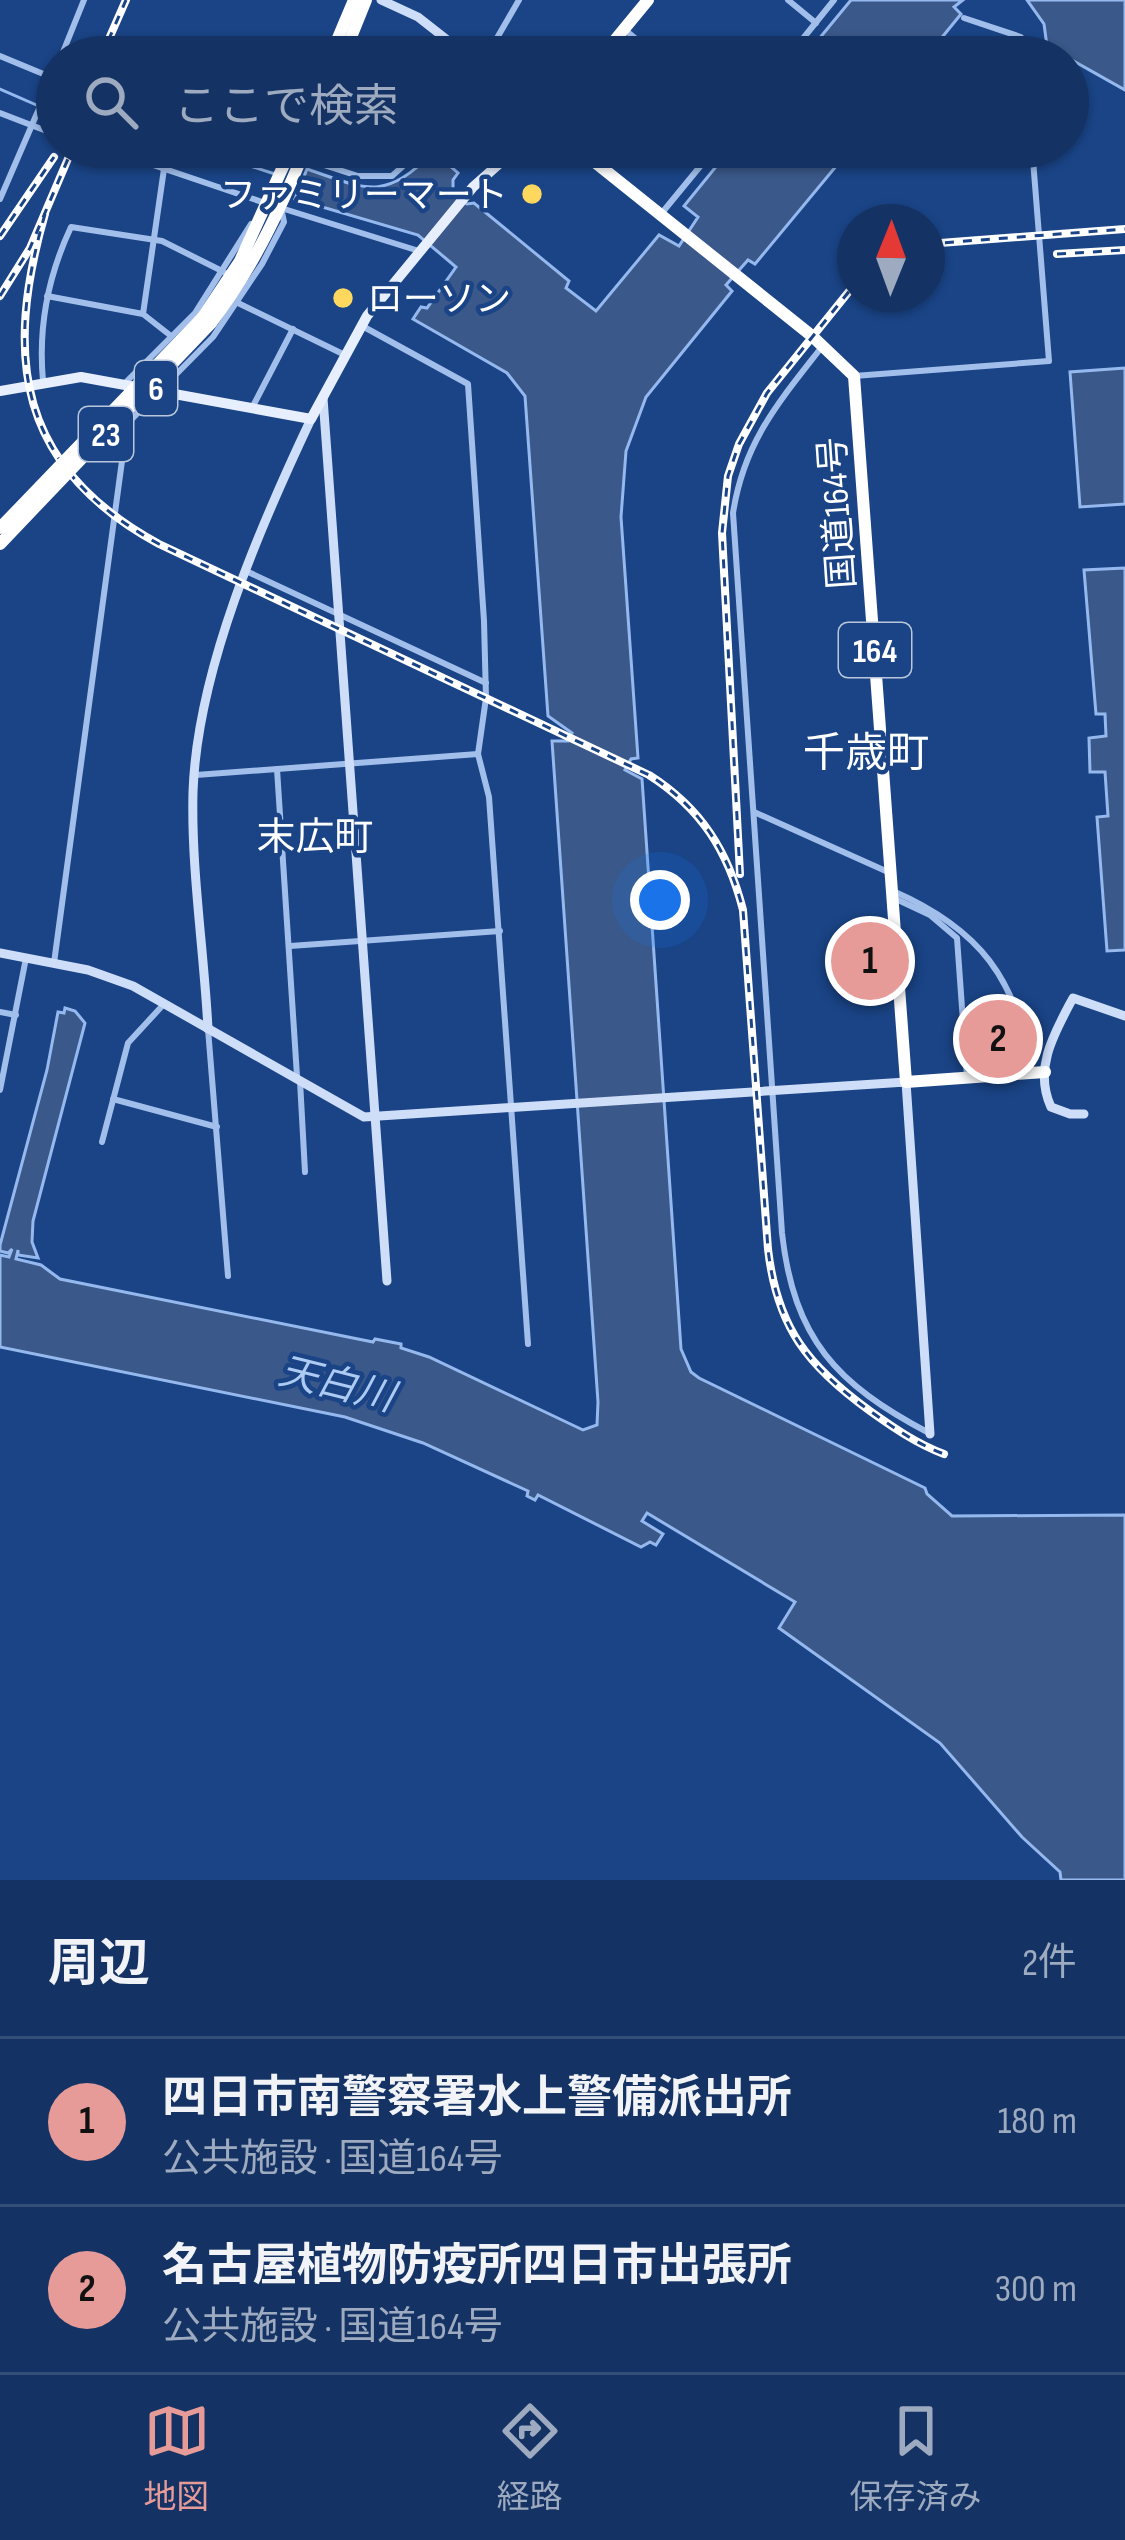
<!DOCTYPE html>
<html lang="ja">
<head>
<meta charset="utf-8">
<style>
  :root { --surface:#143364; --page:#213f6d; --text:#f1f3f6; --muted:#9daabf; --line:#334e78; --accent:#e69b98 }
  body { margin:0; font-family:"Sofia Sans Condensed","Noto Sans JP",sans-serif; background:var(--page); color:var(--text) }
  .compass { position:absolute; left:837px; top:204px; width:108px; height:108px; border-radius:50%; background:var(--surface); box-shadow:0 3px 9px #0004; rotate:1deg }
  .you { position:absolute; left:660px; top:900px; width:42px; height:42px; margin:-30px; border:9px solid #fff; border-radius:50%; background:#1a73e8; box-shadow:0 0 0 18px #1a73e833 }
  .badge { display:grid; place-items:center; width:78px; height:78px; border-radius:50%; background:var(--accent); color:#111; font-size:39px; font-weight:700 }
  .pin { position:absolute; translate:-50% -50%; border:6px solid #fff; box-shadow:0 3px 12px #0006 }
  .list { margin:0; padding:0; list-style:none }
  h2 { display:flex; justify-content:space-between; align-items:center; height:156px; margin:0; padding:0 48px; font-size:51px }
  h2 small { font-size:39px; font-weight:400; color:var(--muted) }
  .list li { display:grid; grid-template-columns:78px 1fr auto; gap:36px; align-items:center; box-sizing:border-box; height:168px; padding:0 48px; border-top:3px solid var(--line) }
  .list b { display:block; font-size:45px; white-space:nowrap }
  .list p { margin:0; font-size:39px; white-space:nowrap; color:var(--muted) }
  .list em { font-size:39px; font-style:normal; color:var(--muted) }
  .icon { flex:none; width:66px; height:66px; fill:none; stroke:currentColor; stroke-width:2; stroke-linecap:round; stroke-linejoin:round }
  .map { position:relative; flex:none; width:1125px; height:1880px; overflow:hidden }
  .search { position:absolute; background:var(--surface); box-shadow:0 3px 9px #0004; left:36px; right:36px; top:36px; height:132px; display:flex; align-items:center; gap:30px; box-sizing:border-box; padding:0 42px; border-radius:66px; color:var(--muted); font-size:45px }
  .sheet { height:492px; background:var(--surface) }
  nav { display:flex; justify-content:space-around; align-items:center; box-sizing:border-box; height:168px; border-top:3px solid var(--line); background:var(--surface); font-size:33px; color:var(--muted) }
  nav a { display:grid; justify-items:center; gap:6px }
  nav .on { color:var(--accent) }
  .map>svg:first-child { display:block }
  .water { fill:#3a5889; stroke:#95b9ee; stroke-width:3 }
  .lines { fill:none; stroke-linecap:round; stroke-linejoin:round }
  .stream { stroke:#95b9ee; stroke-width:3 }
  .street { stroke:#a2bfec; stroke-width:6 }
  .secondary { stroke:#cedef9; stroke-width:9 }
  .primary { stroke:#e7efff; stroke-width:10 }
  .highway { stroke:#fff; stroke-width:12 }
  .rail-casing { stroke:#fff; stroke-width:8 }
  .rail { stroke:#1a4486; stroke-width:3; stroke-dasharray:9; stroke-linecap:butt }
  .highway-bridge { stroke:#fff; stroke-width:12 }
  .poi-dot { fill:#fed85e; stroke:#1a4486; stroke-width:4.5 }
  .labels { text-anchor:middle; stroke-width:9; stroke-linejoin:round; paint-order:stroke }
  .shield { fill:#1a4486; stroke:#bac7db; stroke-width:3 }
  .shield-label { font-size:33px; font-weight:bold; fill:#fff }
  .poi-label { font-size:36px; fill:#fff; stroke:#1a4486; text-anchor:end }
  .street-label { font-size:36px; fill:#fff; stroke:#1a4486 }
  .neighbourhood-label { font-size:39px; fill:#fff; stroke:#1a4486 }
  .water-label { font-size:39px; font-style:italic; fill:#adcaf3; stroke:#1a4486 }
  .quarter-label { font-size:42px; fill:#fff; stroke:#1a4486 }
</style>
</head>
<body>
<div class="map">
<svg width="1125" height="1880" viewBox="0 0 1125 1880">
  <rect width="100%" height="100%" fill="#1a4486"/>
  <g class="water">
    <path d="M851,0H963L954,7L961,14L926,57H804Z"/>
    <path d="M1027,0H1125V90L1047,46L1044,24Z"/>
    <path d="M732,147H852L755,264L748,260L726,285L732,291L646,397L626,451L621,517L638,758L631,759L625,770L642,779L681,1349L691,1372L699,1378L925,1488L927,1494L952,1516L1125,1515V1880H1061L1060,1872L1022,1837L940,1743L779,1628L795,1602L647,1513L642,1521L663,1534L656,1545L650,1542L641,1547L538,1495L535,1500L527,1496L528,1491L423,1443L345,1417L0,1347V1255L9,1257L12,1249L8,1253L0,1251V1245L47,1070L58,1012L64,1013L65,1008L75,1011L85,1023L33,1221L32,1242L38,1258L18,1255V1250L16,1259L41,1265L60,1279L373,1342L375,1339L401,1344V1348L429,1357L583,1430L597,1425L598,1402L552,741H568L572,733L548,716L525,396L507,373L413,319L421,307L427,308L456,267L418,235L295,199L307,169C367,190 385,201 432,153L442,160L447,153L455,158L449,165L458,173L453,180V196L467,204L474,203L569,281L566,288L596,311L659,235L679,246L698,217L684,206Z"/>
    <path d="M1125,368V504L1080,507L1070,372Z"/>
    <path d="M1125,568V950L1107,951L1097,817L1108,816L1105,772H1090L1089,738L1106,736L1105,714H1096L1084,570Z"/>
  </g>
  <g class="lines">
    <g class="stream">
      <path d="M0,89L57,114"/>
      <path d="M146,147L183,160L189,149"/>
      <path d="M191,147L275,174"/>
    </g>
    <g class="street">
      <path d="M788,0L816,23"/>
      <path d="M964,18L1021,37L1024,57"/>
      <path d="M624,29L658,57"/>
      <path d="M0,56L53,78"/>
      <path d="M61,57L84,0"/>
      <path d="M486,57L519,0"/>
      <path d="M788,57L834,0"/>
      <path d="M0,113L57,135"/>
      <path d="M100,147L265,203"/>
      <path d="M302,158L358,176H392L424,147"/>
      <path d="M164,169L143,314L171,336"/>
      <path d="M0,199L57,67"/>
      <path d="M661,214L716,147"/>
      <path d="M47,296L143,314"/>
      <path d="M238,303L345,355"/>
      <path d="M364,327L468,384L484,621L486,698L478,754L489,797L528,1344"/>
      <path d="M821,348C778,403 744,442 733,513L782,1233C794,1339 836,1384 929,1433"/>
      <path d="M854,376L1049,361L1032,147"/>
      <path d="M43,381C38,327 48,276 71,227L162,241L224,272"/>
      <path d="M126,382L195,313L251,224"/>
      <path d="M253,406L293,329"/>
      <path d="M246,571L486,683"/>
      <path d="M277,769L297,1076"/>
      <path d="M196,775L478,754"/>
      <path d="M754,812L888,872"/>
      <path d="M893,891C980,929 1017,979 1032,1072"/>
      <path d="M896,899L930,915L957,938L967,1077"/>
      <path d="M290,946L500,931"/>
      <path d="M54,963L127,424L213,337L262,264L284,222L281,208L419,251"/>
      <path d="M0,1012L16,1015"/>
      <path d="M208,1029L228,1276"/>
      <path d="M300,1081L305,1172"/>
      <path d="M0,1090L26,958"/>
      <path d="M113,1099L217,1127"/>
      <path d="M102,1142L128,1043L163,1005"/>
    </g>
    <g class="secondary">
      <path d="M381,0L418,17L469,57"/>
      <path d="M323,398L387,1281"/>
      <path d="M0,953L88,970L133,986L364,1117L906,1082L930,1434"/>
      <path d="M208,1029C204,950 191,870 193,792C197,671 260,527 311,419"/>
      <path d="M1084,1114H1070L1051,1107C1033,1068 1055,1032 1073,998L1125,1016"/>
    </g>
    <path class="primary" d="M0,391L81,377L311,419L367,316L473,187L518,147"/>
    <g class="highway">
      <path d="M330,57L354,0"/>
      <path d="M343,57L366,0"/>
      <path d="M601,57L648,0"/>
      <path d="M576,147L812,336L854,376L906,1082L1045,1072"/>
      <path d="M202,318L240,261L292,147"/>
      <path d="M211,323C253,268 280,210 306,147"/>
    </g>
    <defs>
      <g id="rail">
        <path d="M101,57L126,0"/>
        <path d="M45,214C4,357 17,467 159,544L649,775C701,808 728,851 743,910L768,1249C777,1328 808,1366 870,1411C894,1428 917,1444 944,1454"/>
        <path d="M0,236L54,157"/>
        <path d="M927,244L1125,229"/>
        <path d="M1057,254L1125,250"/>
        <path d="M0,296L30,248L73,147"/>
        <path d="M740,874L722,533L728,476L739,444L767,393L855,284"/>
      </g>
    </defs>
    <use href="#rail" class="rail-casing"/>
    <use href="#rail" class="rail"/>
    <g class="highway-bridge">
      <path d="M0,528L202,318"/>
      <path d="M0,544L211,323"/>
    </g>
  </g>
  <g class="poi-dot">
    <circle cx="532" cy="194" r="12"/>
    <circle cx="343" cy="298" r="12"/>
  </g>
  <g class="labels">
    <g class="shield">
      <rect x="135" y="361" width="42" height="54" rx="9"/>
      <rect x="79" y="407" width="54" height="54" rx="9"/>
      <rect x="839" y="623" width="72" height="54" rx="9"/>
    </g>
    <g class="shield-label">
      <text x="156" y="400">6</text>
      <text x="106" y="446">23</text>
      <text x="875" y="662">164</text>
    </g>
    <g class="poi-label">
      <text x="508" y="207">ファミリーマート</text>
      <text x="367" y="311" text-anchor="start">ローソン</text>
    </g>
    <g class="street-label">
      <text transform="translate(836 513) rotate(-94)" y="13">国道164号</text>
    </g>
    <g class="neighbourhood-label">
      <text x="315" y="850">末広町</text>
    </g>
    <g class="water-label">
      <text transform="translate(337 1383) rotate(14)" y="14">天白川</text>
    </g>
    <g class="quarter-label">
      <text x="866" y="767">千歳町</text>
    </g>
  </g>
</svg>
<svg class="compass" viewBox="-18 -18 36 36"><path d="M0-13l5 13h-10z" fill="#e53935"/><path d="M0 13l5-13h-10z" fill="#9daabf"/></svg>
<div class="you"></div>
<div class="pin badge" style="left:870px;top:961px">1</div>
<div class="pin badge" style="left:998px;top:1039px">2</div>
<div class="search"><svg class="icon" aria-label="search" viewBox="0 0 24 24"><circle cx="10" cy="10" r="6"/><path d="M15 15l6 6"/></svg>ここで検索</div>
</div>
<section class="sheet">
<h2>周辺<small>2件</small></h2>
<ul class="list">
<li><span class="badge">1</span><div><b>四日市南警察署水上警備派出所</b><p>公共施設 · 国道164号</p></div><em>180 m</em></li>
<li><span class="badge">2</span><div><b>名古屋植物防疫所四日市出張所</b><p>公共施設 · 国道164号</p></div><em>300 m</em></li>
</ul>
</section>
<nav>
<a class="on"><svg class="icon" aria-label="map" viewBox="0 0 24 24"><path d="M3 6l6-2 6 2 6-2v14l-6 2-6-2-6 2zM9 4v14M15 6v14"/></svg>地図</a>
<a><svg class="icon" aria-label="directions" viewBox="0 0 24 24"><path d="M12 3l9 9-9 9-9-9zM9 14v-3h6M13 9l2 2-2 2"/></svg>経路</a>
<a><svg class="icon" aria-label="saved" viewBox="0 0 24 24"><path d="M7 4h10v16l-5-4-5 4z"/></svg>保存済み</a>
</nav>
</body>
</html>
